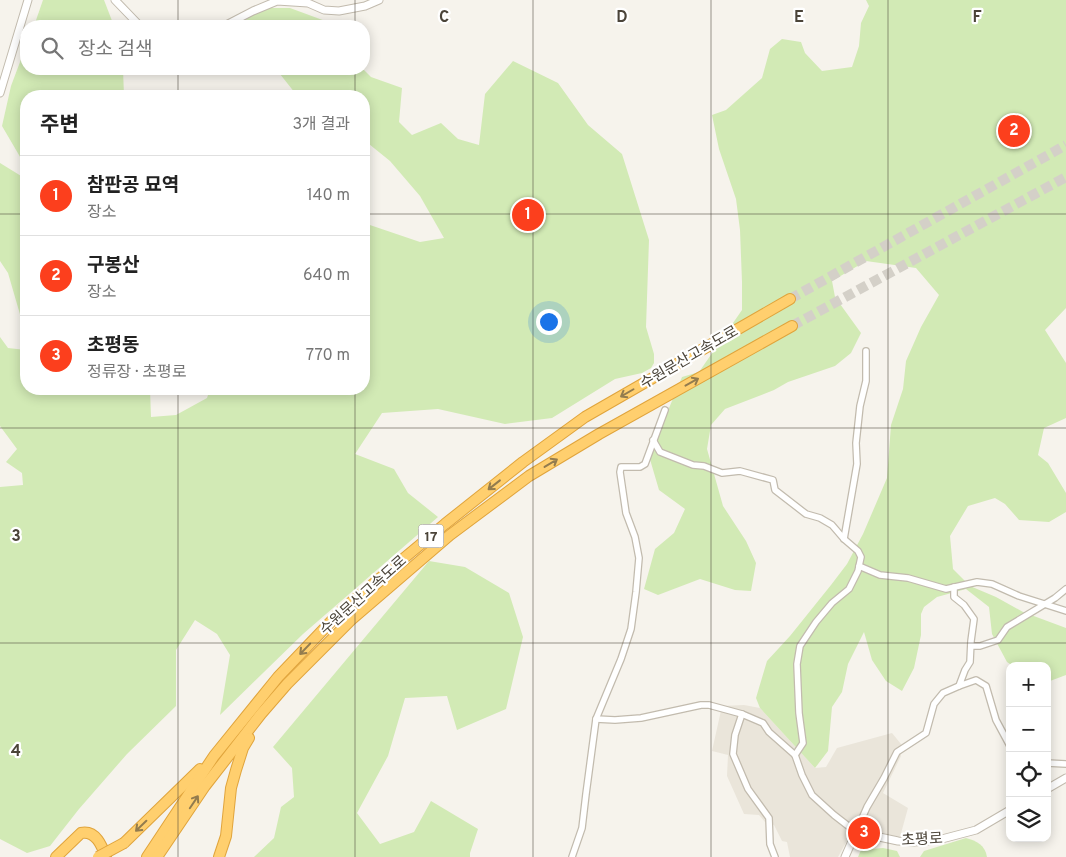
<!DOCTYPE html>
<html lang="ko">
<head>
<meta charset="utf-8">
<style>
  :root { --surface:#fff; --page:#f6f6f6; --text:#222; --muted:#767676; --line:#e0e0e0; --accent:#fc3f1d }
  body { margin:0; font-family:Overpass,"Noto Sans KR",sans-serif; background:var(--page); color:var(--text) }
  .controls { position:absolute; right:15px; bottom:15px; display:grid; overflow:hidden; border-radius:10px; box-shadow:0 2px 12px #0003 }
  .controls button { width:45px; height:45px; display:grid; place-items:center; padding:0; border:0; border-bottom:1px solid var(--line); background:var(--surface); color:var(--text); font:25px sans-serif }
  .you { position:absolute; left:548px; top:321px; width:18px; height:18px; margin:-12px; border:4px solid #fff; border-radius:50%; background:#1a73e8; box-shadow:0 0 0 8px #1a73e833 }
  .badge { display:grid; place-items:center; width:32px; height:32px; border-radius:50%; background:var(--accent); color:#fff; font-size:16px; font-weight:700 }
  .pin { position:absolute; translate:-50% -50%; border:2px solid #fff; box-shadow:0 1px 5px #0006 }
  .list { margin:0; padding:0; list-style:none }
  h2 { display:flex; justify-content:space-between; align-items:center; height:65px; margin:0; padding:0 20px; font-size:21px }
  h2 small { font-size:16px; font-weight:400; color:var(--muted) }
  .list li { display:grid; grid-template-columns:32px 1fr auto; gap:15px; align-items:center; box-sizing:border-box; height:80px; padding:0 20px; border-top:1px solid var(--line) }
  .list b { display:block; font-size:19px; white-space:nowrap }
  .list p { margin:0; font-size:16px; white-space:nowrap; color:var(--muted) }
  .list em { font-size:16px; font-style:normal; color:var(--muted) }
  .icon { flex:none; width:28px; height:28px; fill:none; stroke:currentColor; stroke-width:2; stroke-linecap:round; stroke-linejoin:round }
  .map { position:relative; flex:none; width:1066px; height:857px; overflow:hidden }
  .search { position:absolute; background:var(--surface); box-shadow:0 2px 12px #0003; left:20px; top:20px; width:350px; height:55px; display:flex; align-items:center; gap:12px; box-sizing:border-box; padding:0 18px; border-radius:20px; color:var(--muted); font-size:19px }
  .panel { position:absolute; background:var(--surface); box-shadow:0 2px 12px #0003; left:20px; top:90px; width:350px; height:305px; border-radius:20px }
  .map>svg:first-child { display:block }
  .residential { fill:#eae5da }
  .green { fill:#d2eab5 }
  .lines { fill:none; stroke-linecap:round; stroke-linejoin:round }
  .motorway-tunnel { stroke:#d4d0c8; stroke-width:10; stroke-dasharray:10 5; stroke-linecap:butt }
  .minor-casing { stroke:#c2bbae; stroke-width:8 }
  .tertiary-casing { stroke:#c2bbae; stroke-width:9 }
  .motorway-casing { stroke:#e0a43c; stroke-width:12 }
  .minor { stroke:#fff; stroke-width:5.5 }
  .tertiary { stroke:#fff; stroke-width:7 }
  .motorway { stroke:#ffcf6e; stroke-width:10 }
  .motorway-bridge-casing { stroke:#e0a43c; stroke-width:12; stroke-linecap:butt }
  .motorway-bridge { stroke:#ffcf6e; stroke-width:10 }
  .oneway { stroke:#937c4e }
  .grid { fill:none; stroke:#4b4439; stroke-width:1; stroke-opacity:0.55 }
  .labels { text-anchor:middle; stroke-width:4.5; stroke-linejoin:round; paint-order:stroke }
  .shield { fill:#fff; stroke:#817c74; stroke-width:1 }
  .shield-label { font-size:14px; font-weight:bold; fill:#4b4439 }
  .street-label { font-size:15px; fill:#4b4439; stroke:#fff }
  .grid-label { font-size:16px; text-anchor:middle; font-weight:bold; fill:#4b4439; stroke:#fff; stroke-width:4.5; stroke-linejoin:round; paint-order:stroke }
</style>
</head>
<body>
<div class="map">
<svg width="1066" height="857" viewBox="0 0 1066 857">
  <rect width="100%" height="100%" fill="#f6f3ec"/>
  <path class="residential" d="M744,705L760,708L815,768L826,767L837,748L892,733L901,744V756L883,793L908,808L900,837L865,829L849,837L838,857H790L787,842L782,841L774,825L765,822L759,815L744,814L727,776L728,755L712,751L722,706Z"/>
  <g class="green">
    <path d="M43,0H104L114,26H34Z"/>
    <path d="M866,0H1066V308L1045,330L1066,363V418L1044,428L1038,455L1048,463L1066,493V512L1049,522L1019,520L1005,504L995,498L968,506L950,536L953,569L970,586L996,597L1023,612L1066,628V675L1050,681L1047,680V666H1013L1007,662L992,634L989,607L966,589L937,597L924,607L921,614V635L914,668L902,691L886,681L872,660L864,632L848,664L842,692L832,707L828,751L815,768L760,708L756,698L767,661L790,636L831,585L847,564L863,534L887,478L891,425L903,389L906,361L921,327L939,295L916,268L866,261L832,281L835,297L861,333L851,353L835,366L788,382L774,390L725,409L711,425L707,449L723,506L746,541L756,563L751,591L735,590L700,579L658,595L644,589L655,549L674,533L685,509L659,490L649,456L682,377L699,372L742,310V282L740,230L736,199L719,149L712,115L726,110L762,78L770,49L782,39L801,42L805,53L822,71L852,67L859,46L861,23L869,6Z"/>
    <path d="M263,8H290L328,22L330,26H238V25Z"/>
    <path d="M26,46V69H123L124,96H26V167L2,126L11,86Z"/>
    <path d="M513,61L558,83L588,125L622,154L649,240L646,327L654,354V363L651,368L642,373L615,379L552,418L505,424L438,409L382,413L355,454L394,469L408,493L438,517L303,634L220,715L230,655L217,634L195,620L176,650V706L127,754L79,809L50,846L27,853L0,839V480V487L23,485L22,473L6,462L17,449L0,426V337L8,348L26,350V389H150L151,417L176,415L207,398L210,389H364V223L420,242L444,238L420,196L390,161L364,140V96H301L295,93L276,69H363L371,77L402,88L399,122L412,135L441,123L458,139L479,145L485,94Z"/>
    <path d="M0,163L26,179V335L8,273L0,261Z"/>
    <path d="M429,561L465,567L509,593L523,637L506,709L457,730L447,696L405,698L388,756L357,813L380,844L414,832L431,801L478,829L470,853V857H254L274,838L281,807L294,797L292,768L273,747Z"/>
    <path d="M966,838C977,841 985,845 987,857H920L924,851Z"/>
    <path d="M883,848L897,851L900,857H858L861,850Z"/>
  </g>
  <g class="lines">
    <g class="motorway-tunnel">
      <path d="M790,299L1066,145"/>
      <path d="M792,326L1066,177"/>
    </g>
    <defs>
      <g id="minor">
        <path d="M653,440L660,452L693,465L704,466L722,473L740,471L773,480L775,490L806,514L820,518L832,525L844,539L858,551L861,557L858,571L849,589L832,603L816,622L800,646L797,664L798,689L799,713L803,743L795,755"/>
        <path d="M844,539L857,464L856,443L860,406L866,381V351"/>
        <path d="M859,566L880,575L908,578L946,589L977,582L992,584L1019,596L1066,611"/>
        <path d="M954,587V597L964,605L974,619L971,641L970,662L965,670L959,686L976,680L986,686L996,720L1010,746"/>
        <path d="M971,646H980L998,640L1007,627L1055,598L1066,589"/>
        <path d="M596,719L615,720L641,718L701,705H709L742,714"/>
        <path d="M1047,763L1066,764"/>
        <path d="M572,857L582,828L586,794L596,719L621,659L631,629L636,592L639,558L635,537L626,513L620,472L621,467H640L645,464L665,410"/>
        <path d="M775,857L770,844L769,818L748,789L733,754L735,735L742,714L763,723L769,732L795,755L802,775L812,795L834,815L856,832L867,807L884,778L897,752L926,733L934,704L943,693L959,686"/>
      </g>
      <g id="tertiary">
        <path d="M115,0L140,26"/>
        <path d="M205,26L226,25L253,11L277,1L308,3L324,10L339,11L365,6L379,0"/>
        <path d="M0,93L28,0"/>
        <path d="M1047,789L1066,778"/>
        <path d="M845,857L856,832L898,841L914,842L938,840L976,830L1010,810"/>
      </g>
      <g id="motorway">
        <path d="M124,843L200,769"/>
        <path d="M56,857L81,833C96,830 102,846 106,857"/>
        <path d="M147,857L214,756L278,677L343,609L445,524L523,462L585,417L790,299"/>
        <path d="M157,857L205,786L261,714L287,684L351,620L450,535L529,476L599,434L792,326"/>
        <path d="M219,857L226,836L231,788L236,770L243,748L249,738"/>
      </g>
    </defs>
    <use href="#minor" class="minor-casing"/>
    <use href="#tertiary" class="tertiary-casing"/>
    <use href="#motorway" class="motorway-casing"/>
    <use href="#minor" class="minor"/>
    <use href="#tertiary" class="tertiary"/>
    <use href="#motorway" class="motorway"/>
    <defs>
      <path id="motorway-bridge" d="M98,857L124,843"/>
    </defs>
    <use href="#motorway-bridge" class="motorway-bridge-casing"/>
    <use href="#motorway-bridge" class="motorway-bridge"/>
  </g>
  <defs><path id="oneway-shaft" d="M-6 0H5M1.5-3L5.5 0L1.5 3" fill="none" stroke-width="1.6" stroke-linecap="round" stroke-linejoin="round" transform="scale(1.25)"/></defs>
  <g class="oneway">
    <use href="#oneway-shaft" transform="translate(692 382) rotate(-29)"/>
    <use href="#oneway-shaft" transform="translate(627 393) rotate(150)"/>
    <use href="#oneway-shaft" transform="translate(551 463) rotate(-31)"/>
    <use href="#oneway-shaft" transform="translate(494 485) rotate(142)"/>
    <use href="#oneway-shaft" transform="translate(305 649) rotate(134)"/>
    <use href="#oneway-shaft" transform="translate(194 802) rotate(-56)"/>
    <use href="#oneway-shaft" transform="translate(141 826) rotate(136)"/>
  </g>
  <path class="grid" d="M178,0V26M355,0V26M533,0V857M711,0V857M888,0V857M178,69V96M355,69V96M0,214H26M364,214H1066M178,389V857M355,389V857M0,428H1066M0,643H1066"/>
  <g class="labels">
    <rect class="shield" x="418.5" y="524.5" width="25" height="23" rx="4"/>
    <g class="shield-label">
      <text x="431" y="541">17</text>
    </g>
    <g class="street-label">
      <text transform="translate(689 357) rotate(-30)" y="5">수원문산고속도로</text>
      <text transform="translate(363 595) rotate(-42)" y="5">수원문산고속도로</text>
      <text transform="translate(922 839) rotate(-3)" y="5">초평로</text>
    </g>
  </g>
  <g class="grid-label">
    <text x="444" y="22">C</text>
    <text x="622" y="22">D</text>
    <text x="799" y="22">E</text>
    <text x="977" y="22">F</text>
    <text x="16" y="541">3</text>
    <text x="16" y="756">4</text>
  </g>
</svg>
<div class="controls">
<button>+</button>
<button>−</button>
<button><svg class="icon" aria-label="locate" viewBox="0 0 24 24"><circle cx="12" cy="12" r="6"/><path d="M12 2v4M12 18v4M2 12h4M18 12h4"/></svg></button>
<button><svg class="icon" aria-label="layers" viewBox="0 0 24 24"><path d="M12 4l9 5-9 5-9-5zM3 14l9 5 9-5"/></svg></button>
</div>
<div class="you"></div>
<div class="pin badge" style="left:528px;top:215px">1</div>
<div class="pin badge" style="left:1014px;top:131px">2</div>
<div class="pin badge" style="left:864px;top:833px">3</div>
<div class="search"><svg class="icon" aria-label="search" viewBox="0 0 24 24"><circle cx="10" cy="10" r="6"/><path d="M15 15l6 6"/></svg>장소 검색</div>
<section class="panel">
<h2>주변<small>3개 결과</small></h2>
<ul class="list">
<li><span class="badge">1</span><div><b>참판공 묘역</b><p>장소</p></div><em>140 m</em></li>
<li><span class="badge">2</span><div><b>구봉산</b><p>장소</p></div><em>640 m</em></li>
<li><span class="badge">3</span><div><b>초평동</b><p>정류장 · 초평로</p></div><em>770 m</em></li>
</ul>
</section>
</div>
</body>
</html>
